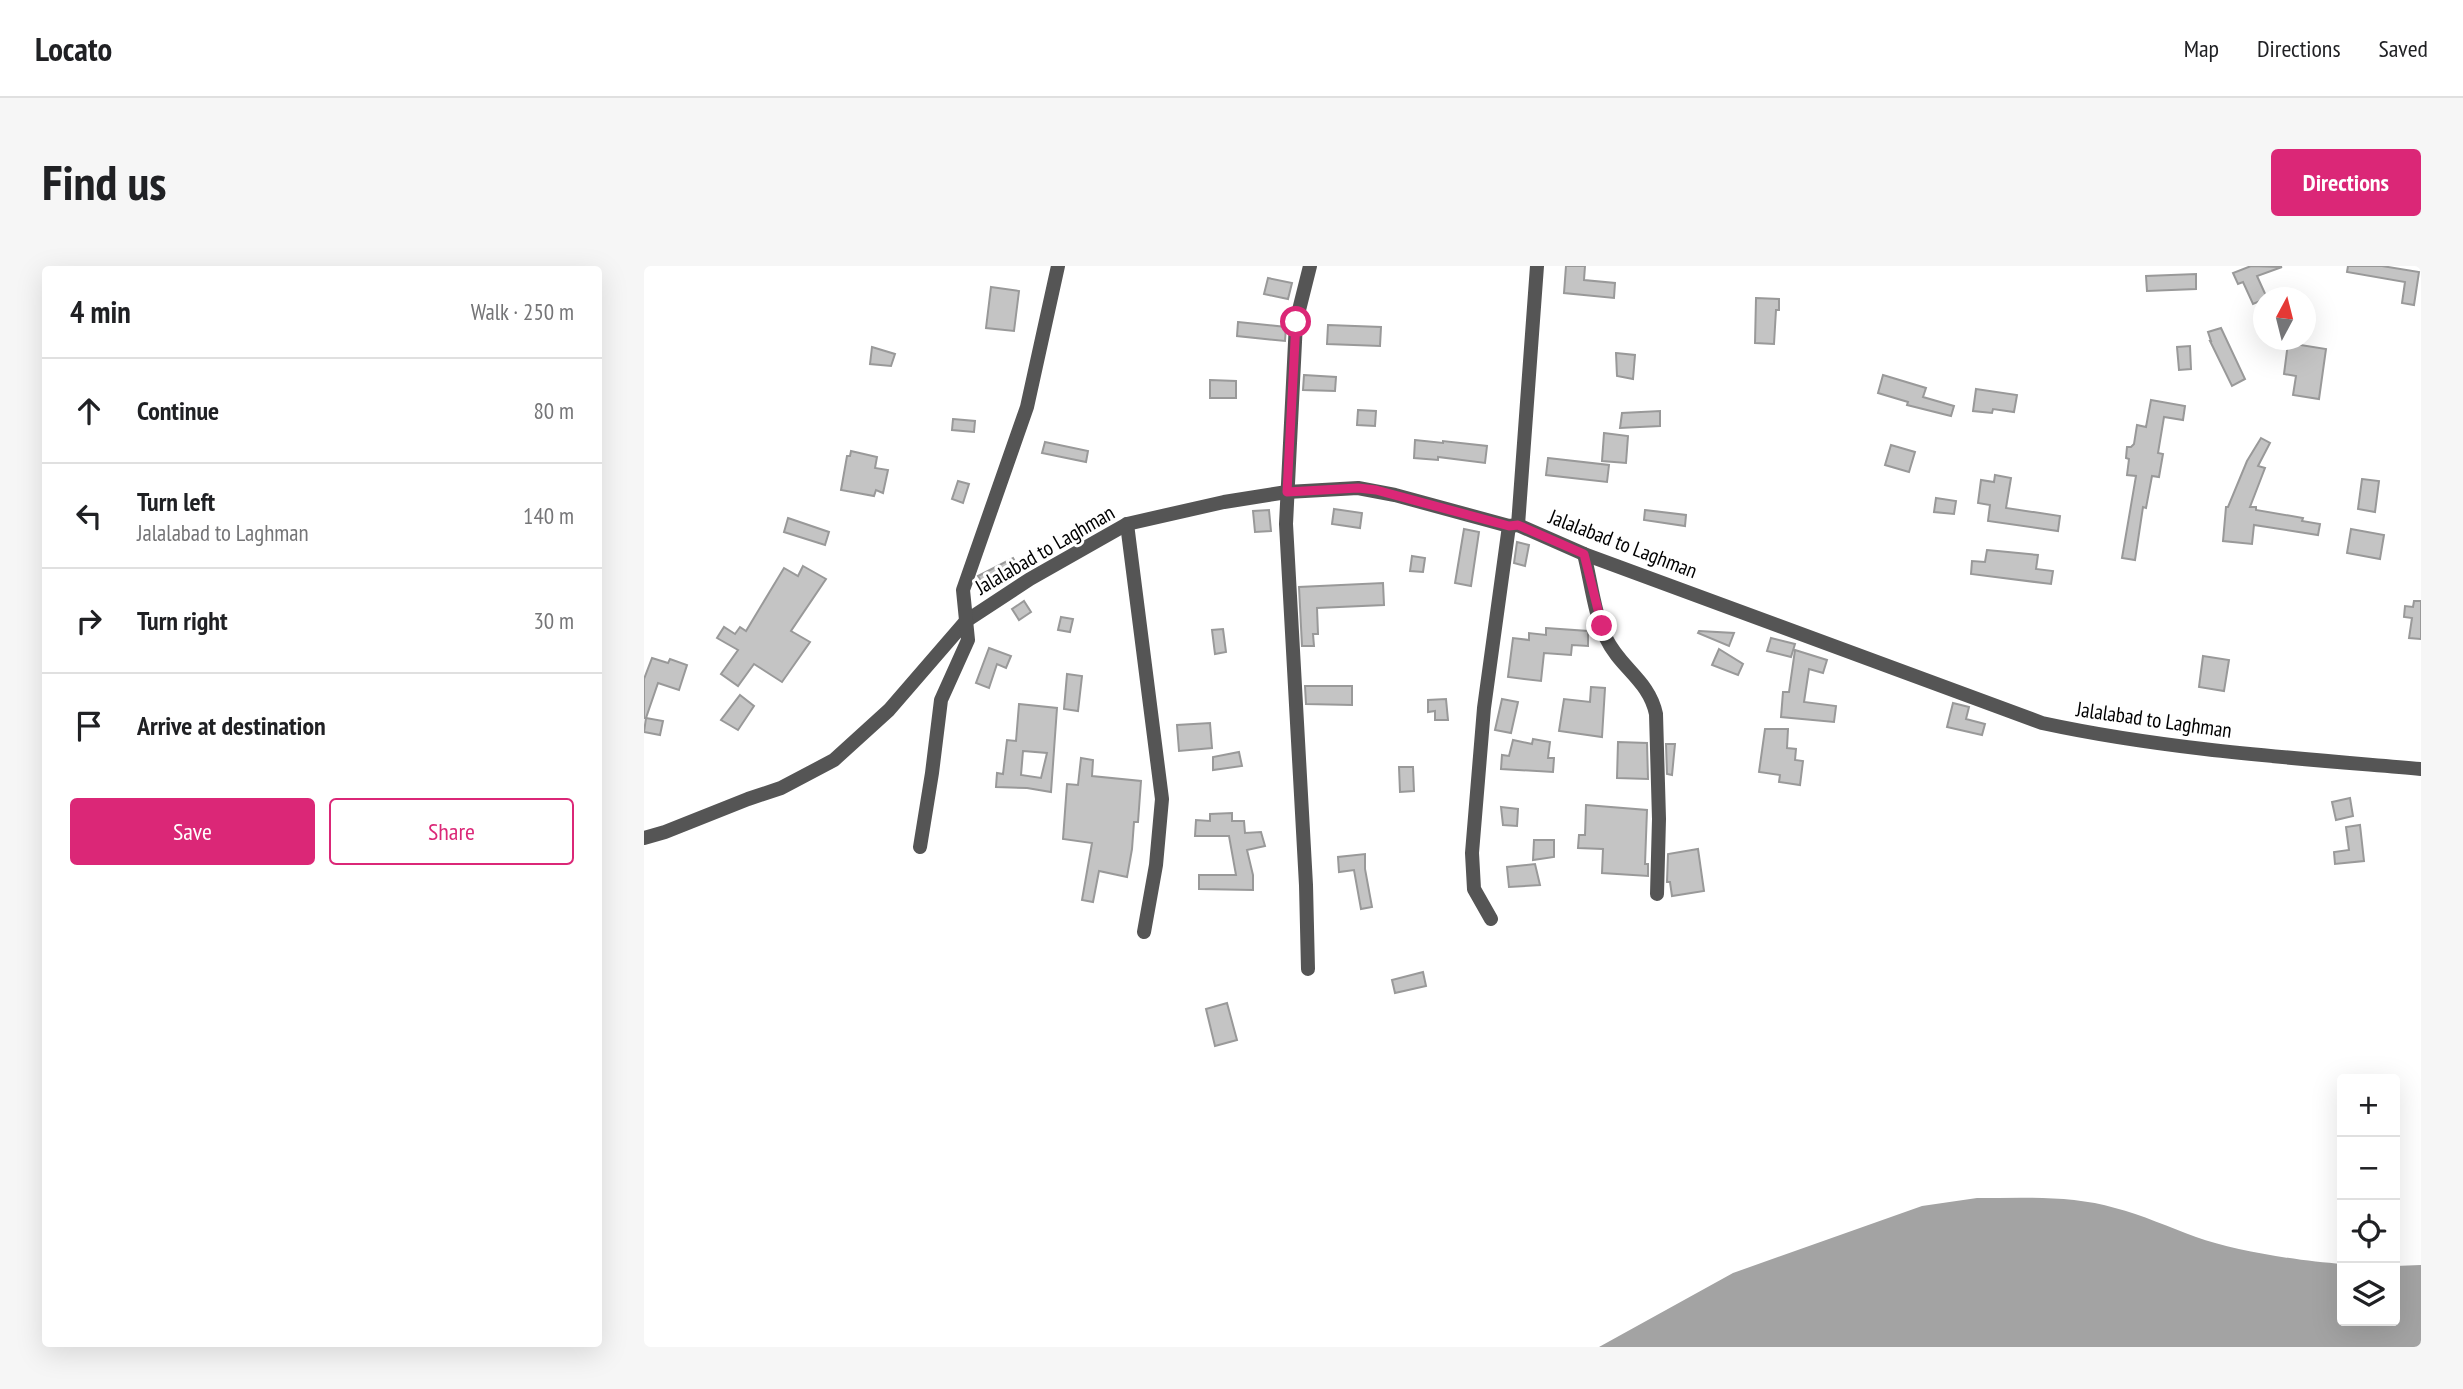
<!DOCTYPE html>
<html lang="en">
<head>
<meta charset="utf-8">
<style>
  :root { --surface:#fff; --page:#f6f6f6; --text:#202124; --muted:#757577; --line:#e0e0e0; --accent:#db2777 }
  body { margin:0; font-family:"PT Sans Narrow",sans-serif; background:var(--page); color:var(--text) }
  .controls { position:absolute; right:21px; bottom:21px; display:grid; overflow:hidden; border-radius:7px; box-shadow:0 7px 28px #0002 }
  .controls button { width:63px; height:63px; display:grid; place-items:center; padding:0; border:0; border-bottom:2px solid var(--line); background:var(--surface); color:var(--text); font:35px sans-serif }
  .compass { position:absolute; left:1609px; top:21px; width:63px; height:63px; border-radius:50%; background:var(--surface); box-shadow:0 7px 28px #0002; rotate:7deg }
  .stop { position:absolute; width:21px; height:21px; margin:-16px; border:5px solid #db2777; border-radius:50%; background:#fff }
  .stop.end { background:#db2777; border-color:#fff; box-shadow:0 2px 7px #0008 }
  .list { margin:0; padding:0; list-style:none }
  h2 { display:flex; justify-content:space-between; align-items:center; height:91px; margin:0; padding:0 28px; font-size:30px }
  h2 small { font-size:23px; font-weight:400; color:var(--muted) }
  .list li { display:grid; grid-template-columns:46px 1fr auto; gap:21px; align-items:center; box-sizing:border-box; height:105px; padding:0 28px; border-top:2px solid var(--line) }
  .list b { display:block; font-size:26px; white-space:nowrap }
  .list p { margin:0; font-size:23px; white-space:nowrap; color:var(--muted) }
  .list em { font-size:23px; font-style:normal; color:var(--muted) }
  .actions { display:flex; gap:14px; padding:21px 28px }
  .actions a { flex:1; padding:16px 0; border:2px solid var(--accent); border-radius:7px; text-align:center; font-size:24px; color:var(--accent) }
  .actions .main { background:var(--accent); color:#fff }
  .icon { flex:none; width:38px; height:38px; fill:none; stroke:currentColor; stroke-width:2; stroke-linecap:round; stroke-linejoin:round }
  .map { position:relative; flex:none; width:1777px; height:1081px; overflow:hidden; border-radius:7px }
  header { display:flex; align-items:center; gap:42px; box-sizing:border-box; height:98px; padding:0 35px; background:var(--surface); border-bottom:2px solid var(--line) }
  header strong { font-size:33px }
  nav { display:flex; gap:38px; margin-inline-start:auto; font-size:24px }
  .intro { display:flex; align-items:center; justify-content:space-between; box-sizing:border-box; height:168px; padding:0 42px }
  h1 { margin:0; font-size:49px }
  .button { padding:18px 32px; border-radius:7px; background:var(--accent); color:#fff; font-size:24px; font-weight:700 }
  main { display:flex; gap:42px; padding:0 42px }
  aside { flex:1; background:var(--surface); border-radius:7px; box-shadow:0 7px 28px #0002 }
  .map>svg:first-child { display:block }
  .water { fill:#a3a3a3 }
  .building { fill:#c4c4c4; stroke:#999; stroke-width:2; fill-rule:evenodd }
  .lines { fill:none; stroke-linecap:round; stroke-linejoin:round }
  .minor { stroke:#555; stroke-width:14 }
  .route { stroke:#db2777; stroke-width:9 }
  .labels { text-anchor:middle; stroke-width:6; stroke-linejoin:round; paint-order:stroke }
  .street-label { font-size:21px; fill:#000; stroke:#fff }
</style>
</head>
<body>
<header>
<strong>Locato</strong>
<nav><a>Map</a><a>Directions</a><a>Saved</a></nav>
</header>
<div class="intro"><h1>Find us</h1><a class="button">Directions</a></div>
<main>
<aside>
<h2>4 min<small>Walk · 250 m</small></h2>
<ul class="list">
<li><svg class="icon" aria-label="ahead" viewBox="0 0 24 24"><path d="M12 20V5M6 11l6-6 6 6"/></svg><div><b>Continue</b></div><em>80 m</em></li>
<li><svg class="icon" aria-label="left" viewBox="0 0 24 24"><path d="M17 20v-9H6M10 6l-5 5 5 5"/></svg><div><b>Turn left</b><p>Jalalabad to Laghman</p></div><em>140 m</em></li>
<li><svg class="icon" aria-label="right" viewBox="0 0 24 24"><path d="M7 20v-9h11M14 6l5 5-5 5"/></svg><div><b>Turn right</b></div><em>30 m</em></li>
<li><svg class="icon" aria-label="arrive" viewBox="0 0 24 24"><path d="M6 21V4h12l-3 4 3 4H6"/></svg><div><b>Arrive at destination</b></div></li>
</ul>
<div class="actions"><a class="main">Save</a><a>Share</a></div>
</aside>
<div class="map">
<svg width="1777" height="1081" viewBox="0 0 1777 1081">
  <rect width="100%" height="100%" fill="#fff"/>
  <path class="water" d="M1333,932C1379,932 1427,929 1471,942C1498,949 1525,961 1552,971C1591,985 1656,995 1698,998V1055H1751V1000L1777,999V1081H955L1089,1007L1278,940Z"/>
  <g class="building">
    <path d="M922,0H941L940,14L971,17L970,32L920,27Z"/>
    <path d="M1607,0L1638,1L1613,10L1623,32L1609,38L1599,16L1594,18L1589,7Z"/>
    <path d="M1704,0H1738L1775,6L1770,39L1758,37L1761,16L1703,6Z"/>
    <path d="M1552,8V23L1503,25L1502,10Z"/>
    <path d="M624,12L648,17L644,33L620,28Z"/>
    <path d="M347,21L375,25L370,65L342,62Z"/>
    <path d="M1112,32L1135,33V44H1132L1130,78L1111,77Z"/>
    <path d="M594,56L642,61L641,75L593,70Z"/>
    <path d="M684,59L737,61L736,80L683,78Z"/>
    <path d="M1577,62L1601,113L1588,120L1566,75H1567L1564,66Z"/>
    <path d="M1644,77L1682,83L1675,133L1649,129L1652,110L1640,108Z"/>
    <path d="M1546,80L1547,103L1535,104L1533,81Z"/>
    <path d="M228,81L251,88L247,100L226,98Z"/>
    <path d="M972,87L991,89L989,113L973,110Z"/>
    <path d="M660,109L692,111L691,125L659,124Z"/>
    <path d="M1239,109L1282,122L1279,131L1310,140L1307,150L1263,139L1264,136L1234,127Z"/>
    <path d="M566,114L592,115V132H566Z"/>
    <path d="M1332,123L1373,129L1370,146L1349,143L1348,147L1329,145Z"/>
    <path d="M1507,134L1541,140L1539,154L1520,151L1514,187L1519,188L1515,211L1508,210L1502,242L1499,241L1491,294L1478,292L1492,210L1483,209L1485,193L1482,192L1483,181H1487L1490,178L1493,159L1502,161Z"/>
    <path d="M714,144L732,145L731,160L713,159Z"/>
    <path d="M1016,145V160L976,162L978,147Z"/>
    <path d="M309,153L331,155L330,166L308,164Z"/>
    <path d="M960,167L984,170L982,197L958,195Z"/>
    <path d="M1617,172L1626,177L1614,200L1621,202L1606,241H1612V244L1659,252L1658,255L1676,258L1674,269L1610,259L1608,278L1579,275L1582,241H1584L1603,195Z"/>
    <path d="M771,174L799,177V175L843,180L841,197L794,191V194L770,192Z"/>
    <path d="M401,176L444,185L442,196L398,187Z"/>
    <path d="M1247,179L1271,186L1265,206L1241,199Z"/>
    <path d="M207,185L233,191L231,202L244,204L239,227L232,224L230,230L197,224L203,190H206Z"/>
    <path d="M904,192L965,199L963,216L902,209Z"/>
    <path d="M1351,209L1367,212L1362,242L1416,250L1414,265L1344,255L1346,239L1334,237L1337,214L1350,216Z"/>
    <path d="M1718,213L1735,215L1731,246L1714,243Z"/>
    <path d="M314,215L325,218L319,237L308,233Z"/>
    <path d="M1292,232L1312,235L1310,248L1290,246Z"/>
    <path d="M690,243L718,247L716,262L688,258Z"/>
    <path d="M625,244L627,265L611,266L609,245Z"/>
    <path d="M1001,244L1042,249L1041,260L1000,254Z"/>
    <path d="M144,252L185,266L181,279L140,266Z"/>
    <path d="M820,263L835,266L827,320L811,317Z"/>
    <path d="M1707,263L1740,269L1736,293L1703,287Z"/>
    <path d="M873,276L885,279L881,300L870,297Z"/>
    <path d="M1343,284L1394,289L1392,303L1409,305L1407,318L1327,308L1328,295L1341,296Z"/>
    <path d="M768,290L781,292L779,306L766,305Z"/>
    <path d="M369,292L375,303L340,321L334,310Z"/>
    <path d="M159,300L182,313L147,365L166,376L138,416L110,398L94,420L77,408L94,384L73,372L80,361L91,368L96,361L102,365L140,302L154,310Z"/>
    <path d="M739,317L740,339L673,342L674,368H669L670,380H658L655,321Z"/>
    <path d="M380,335L387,346L375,354L368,343Z"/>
    <path d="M1770,335H1777V373L1765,372L1768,352L1760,351L1761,340L1769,341Z"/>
    <path d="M417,351L429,353L426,366L414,364Z"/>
    <path d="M902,362L944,365V380L928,379L927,389L900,387L897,415L864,411L869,372L885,374V367L902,369Z"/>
    <path d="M579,363L582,386L571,388L568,364Z"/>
    <path d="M1055,365L1090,367L1085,380L1054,367Z"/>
    <path d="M1127,372L1151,378L1147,391L1123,385Z"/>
    <path d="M345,382L367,390L362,402L353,398L345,422L332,417Z"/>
    <path d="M1075,383L1099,398L1094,409L1068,399Z"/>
    <path d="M1151,384L1183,394L1179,407L1165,403L1160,436L1192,440L1190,456L1137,451L1139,426H1145Z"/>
    <path d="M1559,390L1585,394L1580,425L1555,421Z"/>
    <path d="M8,392L24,397L26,393L43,399L35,424L14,417L2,452L19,455L16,469L0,466L2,452H0V413Z"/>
    <path d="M423,408L438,410L434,445L420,443Z"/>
    <path d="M661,420H708V439L662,438Z"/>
    <path d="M947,421L961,422L958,471L915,465L920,433L946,436Z"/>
    <path d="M96,429L110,440L94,464L77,454Z"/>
    <path d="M802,433L804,454H791V445L784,446V434Z"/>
    <path d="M858,433L874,436L867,467L851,464Z"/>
    <path d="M1309,437L1325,441L1322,453L1341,458L1338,469L1303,461Z"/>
    <path d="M375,438L413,442L407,526L383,522L352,521L353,507L359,508L363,474L372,475ZM379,485L403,487L397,512L377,509Z"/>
    <path d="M566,457L568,482L535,485L533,459Z"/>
    <path d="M1121,463H1144L1143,482L1152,483L1151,494L1159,495L1156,519L1135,516L1136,509L1115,506Z"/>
    <path d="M889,473L906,476L904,492H910L909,506L857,503L858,489L865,490L869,474L888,478Z"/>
    <path d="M974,476L1003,477L1004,513L973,512Z"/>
    <path d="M1022,478H1031L1028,509L1023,508Z"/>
    <path d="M595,486L598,500L569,504V491Z"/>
    <path d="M437,492L449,494L448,510L497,515L494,556H490L488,583L483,611L455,605L449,636L438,634L448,577L419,573L423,518L434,519Z"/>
    <path d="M755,501H769L770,525L756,526Z"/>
    <path d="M1706,532L1709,550L1692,554L1688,536Z"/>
    <path d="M942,539L1003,544L1001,598H1004V610L958,607L959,583L934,582L935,569H941Z"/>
    <path d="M857,541L874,543L873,560L859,559Z"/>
    <path d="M588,547V555H600L601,567L617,566L621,580L603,584L609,609V624L555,623V609H592L585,570H551L552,554L566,555V548Z"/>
    <path d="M1716,559L1720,595L1691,598L1690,586L1705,584L1702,561Z"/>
    <path d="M890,574H910V591L889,594Z"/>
    <path d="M1054,583L1060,625L1028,630L1026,616H1023L1024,588Z"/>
    <path d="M721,588V603L728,641L717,643L710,604L695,606L694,591Z"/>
    <path d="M891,598L896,619L865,621L863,601Z"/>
    <path d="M779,706L782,720L751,727L748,714Z"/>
    <path d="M583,737L593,774L571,780L562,743Z"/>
  </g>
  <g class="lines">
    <g class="minor">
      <path d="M483,258L518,533L512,599L500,666"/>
      <path d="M874,259L893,0"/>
      <path d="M940,288C947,315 950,347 962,372C976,402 1005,414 1012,448L1015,553L1013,628"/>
      <path d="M0,572L21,566L104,533L137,522L190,494L245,444L322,355L386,313L483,258L580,236L643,226L714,222L751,229L865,260L874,259L940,288L1398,457C1523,484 1650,492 1777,503"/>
      <path d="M276,581L288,507L297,434L324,374L319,324L383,141L414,0"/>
      <path d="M847,653L830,623L828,587L840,442L865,260"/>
      <path d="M664,703L662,619L642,258L652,56L666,0"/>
    </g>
  </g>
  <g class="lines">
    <path class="route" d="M652,56L643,226L714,222L732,224L865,260L874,259L940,288L958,360"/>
  </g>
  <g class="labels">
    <g class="street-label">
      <text transform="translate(979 278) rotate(21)" y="7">Jalalabad to Laghman</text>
      <text transform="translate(401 284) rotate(-30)" y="7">Jalalabad to Laghman</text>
      <text transform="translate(1510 454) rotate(8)" y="7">Jalalabad to Laghman</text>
    </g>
  </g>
</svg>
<div class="controls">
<button>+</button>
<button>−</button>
<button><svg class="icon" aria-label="locate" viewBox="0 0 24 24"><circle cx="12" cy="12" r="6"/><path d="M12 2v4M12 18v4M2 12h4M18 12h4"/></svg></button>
<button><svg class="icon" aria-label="layers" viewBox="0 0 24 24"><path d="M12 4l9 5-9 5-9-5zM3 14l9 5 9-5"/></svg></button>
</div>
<svg class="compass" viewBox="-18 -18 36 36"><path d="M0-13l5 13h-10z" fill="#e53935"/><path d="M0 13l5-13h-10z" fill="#757577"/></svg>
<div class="stop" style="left:652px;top:56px"></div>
<div class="stop end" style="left:958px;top:360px"></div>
</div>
</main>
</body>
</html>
